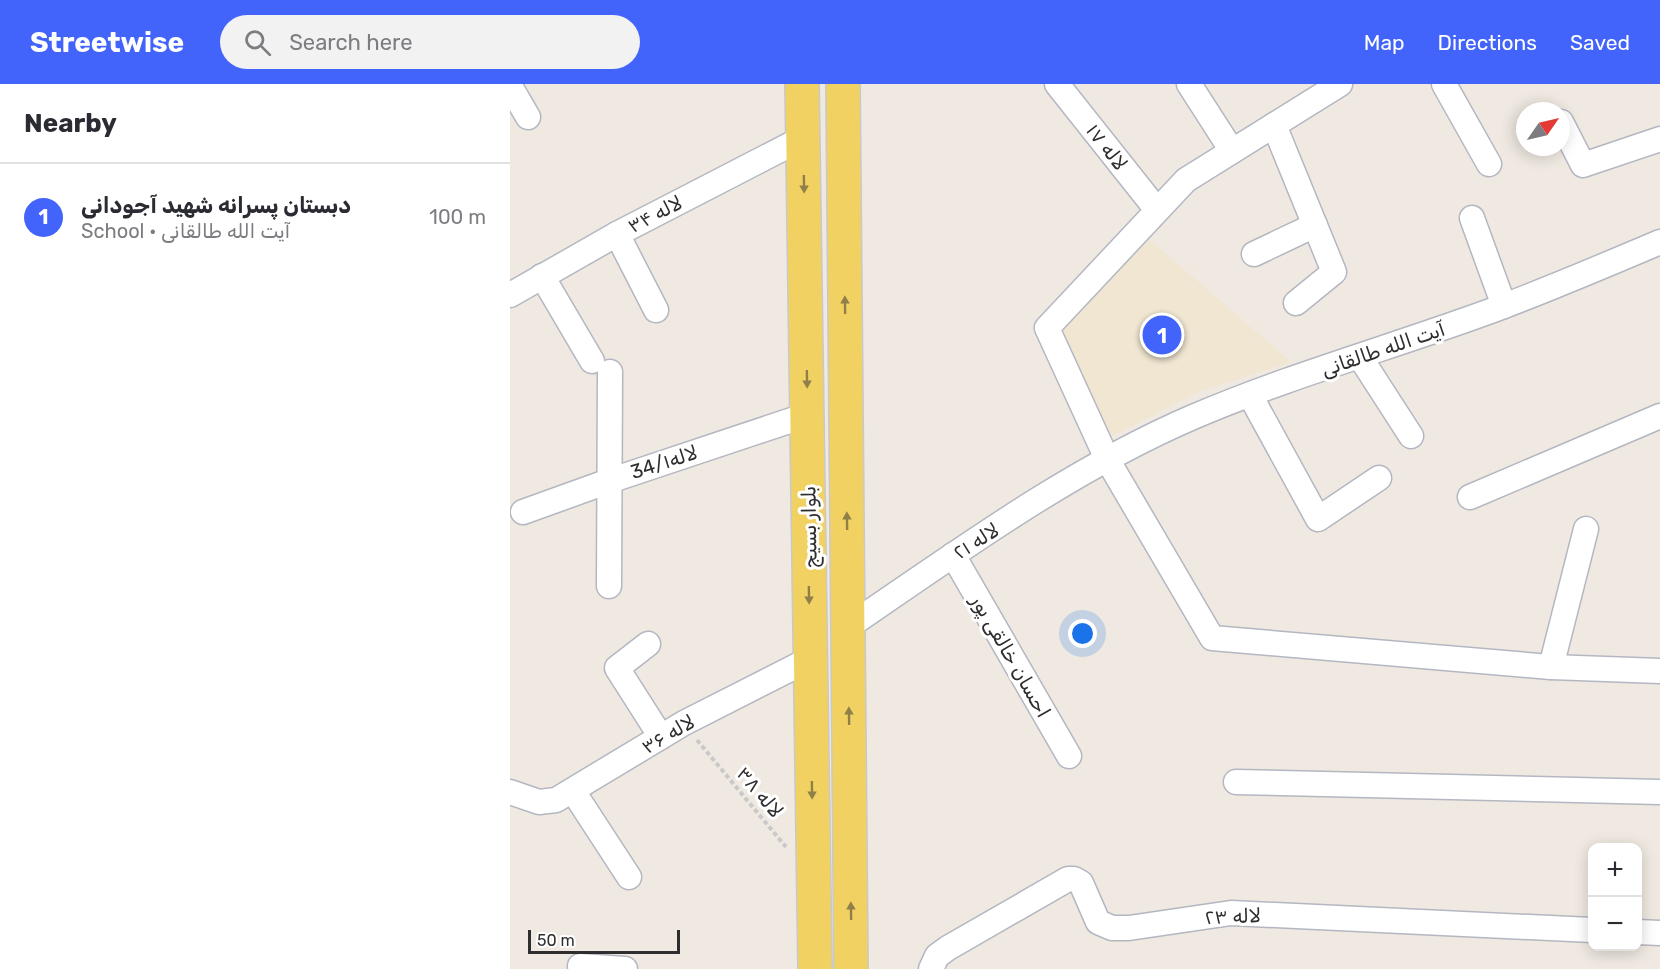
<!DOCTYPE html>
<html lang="en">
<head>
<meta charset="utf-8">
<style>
  :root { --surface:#fff; --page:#f2f2f3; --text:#2b2b33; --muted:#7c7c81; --line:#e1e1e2; --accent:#4264fb }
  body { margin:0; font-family:Rubik,"Noto Sans Arabic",sans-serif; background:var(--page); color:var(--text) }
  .controls { position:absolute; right:18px; bottom:18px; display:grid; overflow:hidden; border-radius:12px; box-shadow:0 3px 15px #0003 }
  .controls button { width:54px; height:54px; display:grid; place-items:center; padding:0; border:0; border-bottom:2px solid var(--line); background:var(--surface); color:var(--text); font:30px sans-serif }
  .compass { position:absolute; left:1006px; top:18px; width:54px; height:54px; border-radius:50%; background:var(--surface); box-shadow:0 3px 15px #0003; rotate:56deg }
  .scale { position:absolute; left:18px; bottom:15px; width:152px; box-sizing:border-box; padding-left:6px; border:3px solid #2e2e2e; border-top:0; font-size:16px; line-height:21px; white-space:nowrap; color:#2e2e2e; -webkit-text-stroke:4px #fff; paint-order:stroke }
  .you { position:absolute; left:573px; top:550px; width:21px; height:21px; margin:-15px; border:4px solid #fff; border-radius:50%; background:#1a73e8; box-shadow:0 0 0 9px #1a73e833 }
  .badge { display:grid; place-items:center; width:39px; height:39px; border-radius:50%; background:var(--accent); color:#fff; font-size:20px; font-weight:700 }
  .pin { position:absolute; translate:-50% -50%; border:3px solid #fff; box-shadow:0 2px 6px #0006 }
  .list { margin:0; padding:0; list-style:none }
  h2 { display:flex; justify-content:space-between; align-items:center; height:78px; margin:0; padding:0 24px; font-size:26px }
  h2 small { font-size:20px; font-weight:400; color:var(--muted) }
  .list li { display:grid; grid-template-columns:39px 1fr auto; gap:18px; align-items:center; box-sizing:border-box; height:108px; padding:0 24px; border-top:2px solid var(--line) }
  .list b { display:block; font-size:22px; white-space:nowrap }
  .list p { margin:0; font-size:20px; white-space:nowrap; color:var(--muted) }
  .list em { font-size:20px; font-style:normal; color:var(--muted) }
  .icon { flex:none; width:33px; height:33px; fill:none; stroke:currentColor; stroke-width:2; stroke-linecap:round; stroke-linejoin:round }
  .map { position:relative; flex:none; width:1150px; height:885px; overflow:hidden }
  header { display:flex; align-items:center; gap:36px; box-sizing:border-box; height:84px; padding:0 30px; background:var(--accent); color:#fff }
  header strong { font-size:28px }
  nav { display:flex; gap:33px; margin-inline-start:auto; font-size:21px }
  .search { width:420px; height:54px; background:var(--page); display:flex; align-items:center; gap:15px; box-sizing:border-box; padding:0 21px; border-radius:33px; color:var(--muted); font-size:22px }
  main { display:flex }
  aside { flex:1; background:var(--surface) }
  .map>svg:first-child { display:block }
  .education { fill:#f0e6d1 }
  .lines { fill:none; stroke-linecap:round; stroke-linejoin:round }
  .street-casing { stroke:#b4b7c1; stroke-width:27 }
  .primary-casing { stroke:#c9c9c9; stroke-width:36 }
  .path { stroke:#c9c9c9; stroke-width:4; stroke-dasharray:4.5 3; stroke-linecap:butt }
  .street { stroke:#fff; stroke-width:24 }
  .primary { stroke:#f2d163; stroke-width:33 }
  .oneway { fill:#908048 }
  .labels { text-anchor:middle; stroke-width:6; stroke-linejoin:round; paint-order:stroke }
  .street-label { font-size:20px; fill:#2e2e2e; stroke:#fff }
</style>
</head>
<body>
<header>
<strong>Streetwise</strong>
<div class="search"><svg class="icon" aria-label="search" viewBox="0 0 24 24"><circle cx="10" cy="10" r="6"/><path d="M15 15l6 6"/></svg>Search here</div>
<nav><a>Map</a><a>Directions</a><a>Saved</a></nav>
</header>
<main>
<aside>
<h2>Nearby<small></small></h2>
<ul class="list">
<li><span class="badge">1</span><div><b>دبستان پسرانه شهید آجودانی</b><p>School · آیت الله طالقانی</p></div><em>100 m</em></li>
</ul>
</aside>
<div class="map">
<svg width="1150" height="885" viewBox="0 0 1150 885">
  <rect width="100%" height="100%" fill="#efe9e1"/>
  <path class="education" d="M640,156L781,278L688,308L603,352L554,272V229Z"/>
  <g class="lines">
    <defs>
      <g id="street">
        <path d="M547,0L647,126"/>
        <path d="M679,0L722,67"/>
        <path d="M830,0L676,96L537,244L597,375L702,554L1041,583L1150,587"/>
        <path d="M934,0L979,80"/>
        <path d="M0,2L18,33"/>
        <path d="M1051,38L1073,81L1150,55"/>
        <path d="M764,41L824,188L786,219"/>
        <path d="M962,134L994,222"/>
        <path d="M107,150L146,226"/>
        <path d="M744,170L805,141"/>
        <path d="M32,192L82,277"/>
        <path d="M0,211L107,150L293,54"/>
        <path d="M850,273L901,352"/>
        <path d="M740,311L808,435L869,394"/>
        <path d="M960,413L1150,332"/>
        <path d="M13,428L99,397L297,331"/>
        <path d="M443,471L559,672"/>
        <path d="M99,502L100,288"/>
        <path d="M338,543C448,468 560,386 683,333C781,291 886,262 986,225C1042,204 1096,181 1150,158"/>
        <path d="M138,560L107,584L151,653"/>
        <path d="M1041,583L1076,445"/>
        <path d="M726,698L1150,708"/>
        <path d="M63,707L119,793"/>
        <path d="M0,708L29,718L46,716L174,639L300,575"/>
        <path d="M1128,848L1150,849"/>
        <path d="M70,882L115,885"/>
        <path d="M421,885L427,872L438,864L558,795H564L571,799L588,838L602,844H619L721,829L1082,846"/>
      </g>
      <g id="primary">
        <path d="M292,0L305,885"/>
        <path d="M333,0L341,885"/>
      </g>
    </defs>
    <use href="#street" class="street-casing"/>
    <use href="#primary" class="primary-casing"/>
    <path class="path" d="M187,656L276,763"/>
    <use href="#street" class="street"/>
    <use href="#primary" class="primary"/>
  </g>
  <defs><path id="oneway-solid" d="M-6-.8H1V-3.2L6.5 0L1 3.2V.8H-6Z" transform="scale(1.5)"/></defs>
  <g class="oneway">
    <use href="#oneway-solid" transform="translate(294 100) rotate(89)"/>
    <use href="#oneway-solid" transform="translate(335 221) rotate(-91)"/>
    <use href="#oneway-solid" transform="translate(297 295) rotate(89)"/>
    <use href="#oneway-solid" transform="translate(337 437) rotate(-91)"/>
    <use href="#oneway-solid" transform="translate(299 511) rotate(89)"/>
    <use href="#oneway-solid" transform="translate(339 632) rotate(-91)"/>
    <use href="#oneway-solid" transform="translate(302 706) rotate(89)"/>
    <use href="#oneway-solid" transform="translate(341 827) rotate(-91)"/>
  </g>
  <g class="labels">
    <g class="street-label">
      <text transform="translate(597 63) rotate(52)" y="7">لاله ۱۷</text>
      <text transform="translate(145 130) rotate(-27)" y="7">لاله ۳۴</text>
      <text transform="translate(873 265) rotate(-19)" y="7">آیت الله طالقانی</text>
      <text transform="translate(154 378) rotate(-18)" y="7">لاله34/۱</text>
      <text transform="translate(299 443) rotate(-91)" y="7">بلوار بسیج</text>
      <text transform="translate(466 457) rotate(-32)" y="7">لاله ۲۱</text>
      <text transform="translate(501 572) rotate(60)" y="7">احسان خالقی پور</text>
      <text transform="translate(158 650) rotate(-30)" y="7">لاله ۳۶</text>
      <text transform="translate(250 708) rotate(50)" y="7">لاله ۳۸</text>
      <text transform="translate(723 832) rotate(-2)" y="7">لاله ۲۳</text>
    </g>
  </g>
</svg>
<div class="controls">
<button>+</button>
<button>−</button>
</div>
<svg class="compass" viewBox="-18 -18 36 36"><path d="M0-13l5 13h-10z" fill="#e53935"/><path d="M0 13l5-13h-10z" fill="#7c7c81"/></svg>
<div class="scale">50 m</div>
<div class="you"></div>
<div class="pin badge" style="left:652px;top:251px">1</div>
</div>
</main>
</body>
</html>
